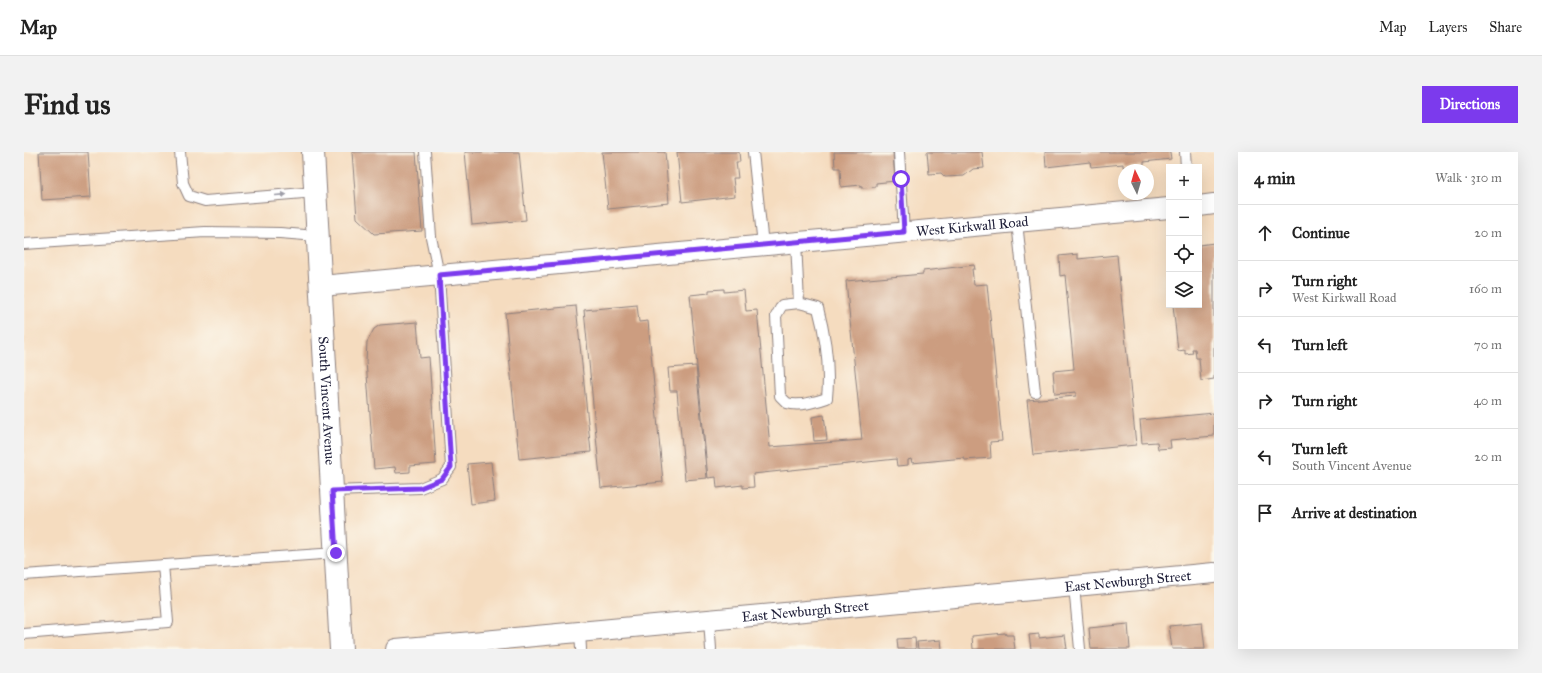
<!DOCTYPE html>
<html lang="en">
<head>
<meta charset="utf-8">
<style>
  :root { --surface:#fff; --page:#f2f2f2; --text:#222; --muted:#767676; --line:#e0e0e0; --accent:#7c3aed }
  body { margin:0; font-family:"IM FELL Great Primer",serif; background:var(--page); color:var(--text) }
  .controls { position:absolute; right:12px; top:12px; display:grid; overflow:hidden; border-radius:0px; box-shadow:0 4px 16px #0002 }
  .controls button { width:36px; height:36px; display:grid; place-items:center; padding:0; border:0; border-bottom:1px solid var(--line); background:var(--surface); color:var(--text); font:20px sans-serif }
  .compass { position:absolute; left:1094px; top:12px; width:36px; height:36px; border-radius:50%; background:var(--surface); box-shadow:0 4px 16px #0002; rotate:355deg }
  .stop { position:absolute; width:12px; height:12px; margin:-9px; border:3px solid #7c3aed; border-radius:50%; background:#fff }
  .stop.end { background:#7c3aed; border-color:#fff; box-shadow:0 1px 4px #0008 }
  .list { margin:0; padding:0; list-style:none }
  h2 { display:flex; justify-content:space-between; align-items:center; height:52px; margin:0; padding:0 16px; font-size:17px }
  h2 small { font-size:13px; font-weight:400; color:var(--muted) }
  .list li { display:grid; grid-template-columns:26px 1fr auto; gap:12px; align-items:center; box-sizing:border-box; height:56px; padding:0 16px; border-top:1px solid var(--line) }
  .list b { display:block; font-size:15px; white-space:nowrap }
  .list p { margin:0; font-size:13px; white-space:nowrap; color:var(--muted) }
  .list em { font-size:13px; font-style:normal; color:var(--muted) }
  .icon { flex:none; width:22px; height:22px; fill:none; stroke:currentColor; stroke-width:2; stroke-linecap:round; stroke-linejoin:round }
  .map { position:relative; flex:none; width:1190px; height:497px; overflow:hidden; border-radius:0px }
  header { display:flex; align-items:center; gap:24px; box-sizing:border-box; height:56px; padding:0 20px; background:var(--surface); border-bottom:1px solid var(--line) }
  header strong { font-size:19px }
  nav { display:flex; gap:22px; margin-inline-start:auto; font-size:14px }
  .intro { display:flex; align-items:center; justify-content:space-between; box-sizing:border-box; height:96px; padding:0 24px }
  h1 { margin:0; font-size:28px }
  .button { padding:10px 18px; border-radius:0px; background:var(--accent); color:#fff; font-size:14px; font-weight:700 }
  main { display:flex; gap:24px; padding:0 24px }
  aside { flex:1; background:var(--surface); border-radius:0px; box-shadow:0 4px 16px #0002 }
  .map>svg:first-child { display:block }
  .building { fill:#cc9d80 }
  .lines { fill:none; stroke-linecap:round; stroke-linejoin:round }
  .service-casing { stroke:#8c7f7d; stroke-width:12 }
  .minor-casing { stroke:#8c7f7d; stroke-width:22 }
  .tertiary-casing { stroke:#8c7f7d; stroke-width:24 }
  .service { stroke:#fff; stroke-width:10 }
  .minor { stroke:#fff; stroke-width:20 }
  .tertiary { stroke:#fff; stroke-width:22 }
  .oneway { fill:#9c9ca7 }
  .route { stroke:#7c3aed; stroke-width:5 }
  .labels { text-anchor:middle; stroke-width:3; stroke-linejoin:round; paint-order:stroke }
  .street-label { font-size:14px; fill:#22223b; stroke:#fbf7ec }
</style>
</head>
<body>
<header>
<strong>Map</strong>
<nav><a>Map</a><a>Layers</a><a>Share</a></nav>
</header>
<div class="intro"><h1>Find us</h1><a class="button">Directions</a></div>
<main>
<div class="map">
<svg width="1190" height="497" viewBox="0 0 1190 497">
  <rect width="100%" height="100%" fill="#fbf7ec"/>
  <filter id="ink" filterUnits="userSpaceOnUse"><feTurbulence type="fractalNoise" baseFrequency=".025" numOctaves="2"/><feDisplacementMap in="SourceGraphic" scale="8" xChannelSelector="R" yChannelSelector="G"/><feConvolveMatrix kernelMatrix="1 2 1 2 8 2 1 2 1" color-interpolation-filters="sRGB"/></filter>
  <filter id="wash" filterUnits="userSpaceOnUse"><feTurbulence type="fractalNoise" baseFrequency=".012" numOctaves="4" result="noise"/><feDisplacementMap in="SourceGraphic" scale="16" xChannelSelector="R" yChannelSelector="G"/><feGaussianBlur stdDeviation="0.9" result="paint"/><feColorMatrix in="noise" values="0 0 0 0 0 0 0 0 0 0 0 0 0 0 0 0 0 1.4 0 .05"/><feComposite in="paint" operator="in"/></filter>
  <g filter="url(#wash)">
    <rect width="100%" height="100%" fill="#f5dcbf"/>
    <g id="blocks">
      <g class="building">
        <path d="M15,0H64L67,45L18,48Z"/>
        <path d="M328,0H392L398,79L350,82L333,66Z"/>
        <path d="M441,0H495L502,68L448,73Z"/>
        <path d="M578,0H641L645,51L584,57Z"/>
        <path d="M653,0H715L716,10H712L714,26H709L711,44L658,50Z"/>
        <path d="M810,0H869L871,29L852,31V35L837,36V33L817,35L816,16H811Z"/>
        <path d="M903,0H958L960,16L949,17L940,24L921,25L917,21L905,22Z"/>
        <path d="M1021,0H1146L1147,7L1120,10V13L1099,15V12L1067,15L1066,10L1022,15Z"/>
        <path d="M1190,91V227L1177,229L1175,206H1172L1171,197H1168L1169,201L1161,202V198L1154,199L1149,153H1175V93Z"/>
        <path d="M1054,102V107L1093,103L1112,293L1009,303L1003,248L1052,244V240L1031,242L1029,219L1050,217L1041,123L1036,124L1035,104Z"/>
        <path d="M950,113L951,117H948L950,133L963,132L978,289L966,290L967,306L941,308L940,306L888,311L887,307L884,308V313L873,314L872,307L729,322L730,335L719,336V333L693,336L692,325L684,326L666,143L685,141V138L700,137V140L720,138L722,159L733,158L746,295L838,288L822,129L899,122V119Z"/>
        <path d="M613,153L615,170L624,169L639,330L577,336L560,158Z"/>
        <path d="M552,154L567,300L495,307L481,161Z"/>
        <path d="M393,170L396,206L405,205L412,312L386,314V320L372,321L371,315L350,317L342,209L343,190L350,177L356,173Z"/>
        <path d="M672,214L683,326L661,328L653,239H646L644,216Z"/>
        <path d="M1190,261V284L1146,288L1147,296L1134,297L1133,290L1118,291L1116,268Z"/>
        <path d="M800,263L803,288L790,289L788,265Z"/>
        <path d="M467,310L471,349L447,352L443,312Z"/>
        <path d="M1178,471L1181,497H1148L1145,474Z"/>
        <path d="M1104,472L1106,497H1067L1065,476Z"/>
        <path d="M981,481L982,483H989L991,497H949L948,484Z"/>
        <path d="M1015,482V486L1041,483L1043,497H1007L1005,483Z"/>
        <path d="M891,486L892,497H874L873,487Z"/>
        <path d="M917,488L918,497H894L893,490Z"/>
      </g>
    </g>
  </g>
  <g filter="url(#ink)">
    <use href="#blocks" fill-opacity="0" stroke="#8c7f7d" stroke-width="1"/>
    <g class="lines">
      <defs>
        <g id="service">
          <path d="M156,0L159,31L165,44L181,49L292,40"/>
          <path d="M729,0L739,93"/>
          <path d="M875,0L880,80"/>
          <path d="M1161,0L1162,15"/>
          <path d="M993,70L1011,240"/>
          <path d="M772,90L775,151L758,153L752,164L756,244C758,246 761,249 763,251C775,255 791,250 803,246C806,216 802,186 794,156L775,151"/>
          <path d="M0,92L181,80L256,81L293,84"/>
          <path d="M309,339L396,336L418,327L427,315L415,123L407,85L401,0"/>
          <path d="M0,423L312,401"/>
          <path d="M1050,434L1056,497"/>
          <path d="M685,468L687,497"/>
          <path d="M556,480L557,497"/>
          <path d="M0,482L144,470L139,413"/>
        </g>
        <g id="minor">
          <path d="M1175,54L1190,52"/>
          <path id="s1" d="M297,134L1145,56"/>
          <path id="s2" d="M372,497L1190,421"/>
        </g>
        <g id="tertiary">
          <path id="s3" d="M289,0L317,497"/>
        </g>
      </defs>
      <use href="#service" class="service-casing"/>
      <use href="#minor" class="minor-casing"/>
      <use href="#tertiary" class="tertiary-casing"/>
      <use href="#service" class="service"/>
      <use href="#minor" class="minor"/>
      <use href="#tertiary" class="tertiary"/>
    </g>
    <defs><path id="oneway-solid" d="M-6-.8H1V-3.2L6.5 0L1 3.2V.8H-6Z"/></defs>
    <use class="oneway" href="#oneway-solid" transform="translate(257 43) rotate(-5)"/>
  </g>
  <g class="lines" filter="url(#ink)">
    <path class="route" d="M312,401L308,339L396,336L418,327L427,315L415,123L880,80L877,27"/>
  </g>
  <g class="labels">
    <g class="street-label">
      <text dy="5" stroke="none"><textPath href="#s1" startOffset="654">West Kirkwall Road</textPath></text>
      <text dy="5" stroke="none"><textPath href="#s3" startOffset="249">South Vincent Avenue</textPath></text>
      <text dy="5" stroke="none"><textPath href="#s2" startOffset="735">East Newburgh Street</textPath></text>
      <text dy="5" stroke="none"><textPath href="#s2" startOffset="411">East Newburgh Street</textPath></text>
    </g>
  </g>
</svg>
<div class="controls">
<button>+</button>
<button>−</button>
<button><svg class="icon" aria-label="locate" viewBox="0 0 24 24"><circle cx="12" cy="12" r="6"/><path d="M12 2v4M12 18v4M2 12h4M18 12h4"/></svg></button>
<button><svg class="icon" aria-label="layers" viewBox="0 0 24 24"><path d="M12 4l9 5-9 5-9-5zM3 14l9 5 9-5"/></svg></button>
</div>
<svg class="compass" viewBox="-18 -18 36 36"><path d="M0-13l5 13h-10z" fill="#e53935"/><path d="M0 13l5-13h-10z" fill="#767676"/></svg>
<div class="stop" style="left:877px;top:27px"></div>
<div class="stop end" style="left:312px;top:401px"></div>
</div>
<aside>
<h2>4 min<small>Walk · 310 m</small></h2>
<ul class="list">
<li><svg class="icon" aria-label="ahead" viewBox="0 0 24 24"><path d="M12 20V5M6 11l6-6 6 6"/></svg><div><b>Continue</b></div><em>20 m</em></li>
<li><svg class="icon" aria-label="right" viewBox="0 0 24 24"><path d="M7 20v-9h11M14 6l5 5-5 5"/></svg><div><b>Turn right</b><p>West Kirkwall Road</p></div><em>160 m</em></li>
<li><svg class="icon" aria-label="left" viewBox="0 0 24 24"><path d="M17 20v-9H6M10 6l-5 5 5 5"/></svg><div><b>Turn left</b></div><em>70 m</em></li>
<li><svg class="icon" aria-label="right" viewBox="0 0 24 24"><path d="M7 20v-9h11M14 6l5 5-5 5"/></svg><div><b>Turn right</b></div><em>40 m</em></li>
<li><svg class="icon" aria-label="left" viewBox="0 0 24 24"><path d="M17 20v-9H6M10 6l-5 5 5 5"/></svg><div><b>Turn left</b><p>South Vincent Avenue</p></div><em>20 m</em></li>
<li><svg class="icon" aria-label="arrive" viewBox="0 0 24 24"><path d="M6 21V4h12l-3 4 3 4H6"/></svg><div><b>Arrive at destination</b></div></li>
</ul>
</aside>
</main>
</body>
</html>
